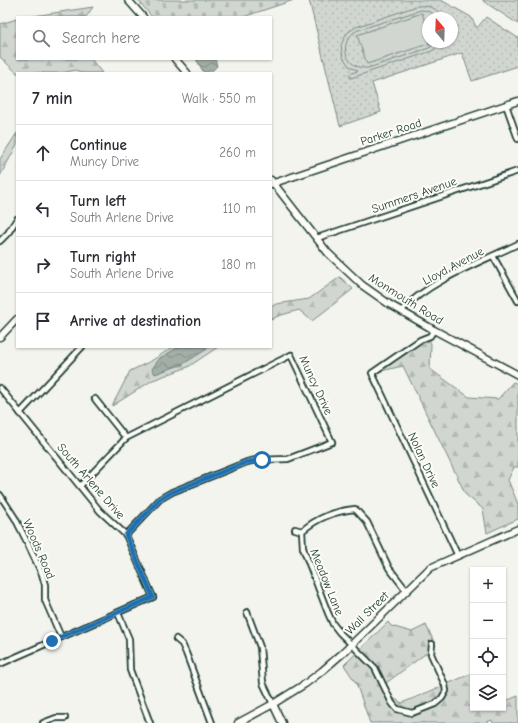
<!DOCTYPE html>
<html lang="en">
<head>
<meta charset="utf-8">
<style>
  :root { --surface:#fff; --page:#f7f7f7; --text:#2b2b33; --muted:#7c7c81; --line:#e1e1e2 }
  body { margin:0; font-family:"Comic Neue",sans-serif; background:var(--page); color:var(--text) }
  .controls { position:absolute; right:12px; bottom:12px; display:grid; overflow:hidden; border-radius:0px; box-shadow:0 1px 3px #0004 }
  .controls button { width:36px; height:36px; display:grid; place-items:center; padding:0; border:0; border-bottom:1px solid var(--line); background:var(--surface); color:var(--text); font:20px sans-serif }
  .compass { position:absolute; left:422px; top:12px; width:36px; height:36px; border-radius:50%; background:var(--surface); box-shadow:0 1px 3px #0004; rotate:341deg }
  .stop { position:absolute; width:12px; height:12px; margin:-9px; border:3px solid #1f6fb2; border-radius:50%; background:#fff }
  .stop.end { background:#1f6fb2; border-color:#fff; box-shadow:0 1px 4px #0008 }
  .list { margin:0; padding:0; list-style:none }
  h2 { display:flex; justify-content:space-between; align-items:center; height:52px; margin:0; padding:0 16px; font-size:17px }
  h2 small { font-size:13px; font-weight:400; color:var(--muted) }
  .list li { display:grid; grid-template-columns:26px 1fr auto; gap:12px; align-items:center; box-sizing:border-box; height:56px; padding:0 16px; border-top:1px solid var(--line) }
  .list b { display:block; font-size:15px; white-space:nowrap }
  .list p { margin:0; font-size:13px; white-space:nowrap; color:var(--muted) }
  .list em { font-size:13px; font-style:normal; color:var(--muted) }
  .icon { flex:none; width:22px; height:22px; fill:none; stroke:currentColor; stroke-width:2; stroke-linecap:round; stroke-linejoin:round }
  .map { position:relative; flex:none; width:518px; height:723px; overflow:hidden }
  .search { position:absolute; background:var(--surface); box-shadow:0 1px 3px #0004; left:16px; top:16px; width:256px; height:44px; display:flex; align-items:center; gap:10px; box-sizing:border-box; padding:0 14px; border-radius:0px; color:var(--muted); font-size:15px }
  .panel { position:absolute; background:var(--surface); box-shadow:0 1px 3px #0004; left:16px; top:72px; width:256px; height:276px; border-radius:0px }
  .map>svg:first-child { display:block }
  .green { fill:url(#green-dots); stroke:#788a82; fill-rule:evenodd }
  .forest { fill:url(#forest-firs); stroke:#788a82 }
  .cemetery { fill:url(#cemetery-stones); stroke:#788a82 }
  .pitch { fill:#d1d6d1; stroke:#788a82 }
  .water { fill:url(#water-waves); stroke:#6e8179 }
  .lines { fill:none; stroke-linecap:round; stroke-linejoin:round }
  .street-casing { stroke:#1f3d34; stroke-width:8 }
  .secondary-casing { stroke:#1f3d34; stroke-width:9 }
  .street { stroke:#fdfcf7; stroke-width:4.5 }
  .secondary { stroke:#fdfcf7; stroke-width:6 }
  .route { stroke:#1f6fb2; stroke-width:5 }
  .labels { text-anchor:middle; stroke-width:4; stroke-linejoin:round; paint-order:stroke }
  .street-label { font-size:12px; fill:#1f3d34; stroke:#fdfcf7 }
</style>
</head>
<body>
<div class="map">
<svg width="518" height="723" viewBox="0 0 518 723">
  <defs>
    <pattern id="green-dots" width="8" height="8" patternUnits="userSpaceOnUse"><rect width="8" height="8" fill="#d1d6d1"/><path d="M2 2h.1M6 6h.1" fill="none" stroke="#b3b9b4" stroke-width="1.8" stroke-linecap="round"/></pattern>
    <pattern id="forest-firs" width="22" height="20" patternUnits="userSpaceOnUse"><rect width="22" height="20" fill="#d1d6d1"/><path d="M5 1l3.5 6h-7zM16 11l3.5 6h-7z" fill="#b3b9b4"/></pattern>
    <pattern id="cemetery-stones" width="16" height="16" patternUnits="userSpaceOnUse"><rect width="16" height="16" fill="#d1d6d1"/><path d="M2 7V4a2 2 0 0 1 4 0v3zM10 15v-3a2 2 0 0 1 4 0v3z" fill="#b3b9b4"/></pattern>
    <pattern id="water-waves" width="16" height="10" patternUnits="userSpaceOnUse"><rect width="16" height="10" fill="#a3aea7"/><path d="M0 5q4-4 8 0t8 0" fill="none" stroke="#848f89"/></pattern>
  </defs>
  <rect width="100%" height="100%" fill="#f4f4ef"/>
  <filter id="ink" filterUnits="userSpaceOnUse"><feTurbulence type="fractalNoise" baseFrequency=".025" numOctaves="2"/><feDisplacementMap in="SourceGraphic" scale="8" xChannelSelector="R" yChannelSelector="G"/><feConvolveMatrix kernelMatrix="1 2 1 2 8 2 1 2 1" color-interpolation-filters="sRGB"/></filter>
  <g filter="url(#ink)">
    <g class="green">
      <path d="M309,0H441L471,17L477,28L486,17L518,38V66L472,81L462,53L372,83L381,112L340,126ZM428,18H452V42H428Z"/>
      <path d="M483,0H518V24L483,1Z"/>
    </g>
    <g class="forest">
      <path d="M93,7L86,17H27Z"/>
      <path d="M17,19V59H91L102,73H80L76,70L61,73H17L0,57V24Z"/>
      <path d="M17,133V145L0,176V159Z"/>
      <path d="M340,277L353,289L312,321L299,310L278,316L271,320V307L276,304L309,299Z"/>
      <path d="M429,337L431,344L430,369L469,397L498,399L513,382L518,384V467H514L508,480L518,504V519L487,533L483,509L466,495L403,366L372,373Z"/>
      <path d="M173,347H218L188,367L153,380L112,406L130,371L151,361Z"/>
      <path d="M388,622L391,626L412,632L426,625L436,646L386,683L393,698L402,703L473,673V708H503V702L518,696V723H493L492,720L484,723H370L356,683L344,665Z"/>
    </g>
    <path class="cemetery" d="M138,0H294L243,17H152Z"/>
    <g class="pitch">
      <path d="M417,6C429,5 437,8 444,18C436,18 432,10 421,10L358,30C337,40 344,70 368,68L429,48L438,42H443L432,51L351,78L349,74L358,71L349,66L343,57L341,45L347,33L356,27Z"/>
      <path d="M422,13L428,33V42L431,43L367,64L357,35Z"/>
    </g>
    <g class="water">
      <path d="M196,59H215L217,66L213,70L204,73Z"/>
      <path d="M179,347H207V349L183,364L155,374L152,369L160,358Z"/>
    </g>
    <g class="lines">
      <defs>
        <g id="street">
          <path d="M506,105L518,139"/>
          <path d="M317,238L518,171"/>
          <path d="M0,241L8,233L17,219"/>
          <path d="M493,256L518,301"/>
          <path d="M401,311C430,280 481,262 518,244"/>
          <path d="M434,330L430,336L420,340L372,373L458,556"/>
          <path d="M291,355L332,442"/>
          <path d="M0,388L100,511L126,535L153,597"/>
          <path d="M95,399L126,438"/>
          <path d="M20,413L82,347"/>
          <path d="M80,486L126,438L291,355"/>
          <path d="M0,495L15,518L26,540L42,574L45,585V600L61,637"/>
          <path d="M295,529L302,531"/>
          <path d="M126,535L160,499L172,492L247,462L256,460L288,459L332,442"/>
          <path d="M406,590L389,568L367,522L355,509C335,511 317,518 302,531L303,548L328,613L333,624L340,633L375,668L392,703L397,709L412,713L435,704L442,698L446,691L445,685L431,654L432,644"/>
          <path d="M247,612L260,647L263,683L273,704"/>
          <path d="M118,613L129,639L130,670L150,723"/>
          <path d="M176,639L182,644L186,653L212,723"/>
          <path d="M0,664L153,597"/>
          <path d="M43,723L56,718H65"/>
        </g>
        <g id="secondary">
          <path d="M128,0L143,17"/>
          <path d="M175,59L187,73"/>
          <path d="M271,180L328,253L362,285L389,304L434,330L518,375"/>
          <path d="M271,184L518,101"/>
          <path d="M0,337L17,319"/>
          <path d="M273,704L282,723"/>
          <path d="M238,723L273,704L305,684L322,671L344,652L430,568L518,529"/>
        </g>
      </defs>
      <use href="#street" class="street-casing"/>
      <use href="#secondary" class="secondary-casing"/>
      <use href="#street" class="street"/>
      <use href="#secondary" class="secondary"/>
    </g>
  </g>
  <g class="lines" filter="url(#ink)">
    <path class="route" d="M52,641L153,597L126,535L160,499L172,492L247,462L262,460"/>
  </g>
  <g class="labels">
    <g class="street-label">
      <text transform="translate(391 132) rotate(-18)" y="4">Parker Road</text>
      <text transform="translate(414 195) rotate(-19)" y="4">Summers Avenue</text>
      <text transform="translate(453 266) rotate(-28)" y="4">Lloyd Avenue</text>
      <text transform="translate(406 299) rotate(32)" y="4">Monmouth Road</text>
      <text transform="translate(316 385) rotate(65)" y="4">Muncy Drive</text>
      <text transform="translate(424 460) rotate(65)" y="4">Nolan Drive</text>
      <text transform="translate(91 481) rotate(49)" y="4">South Arlene Drive</text>
      <text transform="translate(39 549) rotate(67)" y="4">Woods Road</text>
      <text transform="translate(327 582) rotate(68)" y="4">Meadow Lane</text>
      <text transform="translate(367 613) rotate(-45)" y="4">Wall Street</text>
    </g>
  </g>
</svg>
<div class="controls">
<button>+</button>
<button>−</button>
<button><svg class="icon" aria-label="locate" viewBox="0 0 24 24"><circle cx="12" cy="12" r="6"/><path d="M12 2v4M12 18v4M2 12h4M18 12h4"/></svg></button>
<button><svg class="icon" aria-label="layers" viewBox="0 0 24 24"><path d="M12 4l9 5-9 5-9-5zM3 14l9 5 9-5"/></svg></button>
</div>
<svg class="compass" viewBox="-18 -18 36 36"><path d="M0-13l5 13h-10z" fill="#e53935"/><path d="M0 13l5-13h-10z" fill="#7c7c81"/></svg>
<div class="stop" style="left:262px;top:460px"></div>
<div class="stop end" style="left:52px;top:641px"></div>
<div class="search"><svg class="icon" aria-label="search" viewBox="0 0 24 24"><circle cx="10" cy="10" r="6"/><path d="M15 15l6 6"/></svg>Search here</div>
<section class="panel">
<h2>7 min<small>Walk · 550 m</small></h2>
<ul class="list">
<li><svg class="icon" aria-label="ahead" viewBox="0 0 24 24"><path d="M12 20V5M6 11l6-6 6 6"/></svg><div><b>Continue</b><p>Muncy Drive</p></div><em>260 m</em></li>
<li><svg class="icon" aria-label="left" viewBox="0 0 24 24"><path d="M17 20v-9H6M10 6l-5 5 5 5"/></svg><div><b>Turn left</b><p>South Arlene Drive</p></div><em>110 m</em></li>
<li><svg class="icon" aria-label="right" viewBox="0 0 24 24"><path d="M7 20v-9h11M14 6l5 5-5 5"/></svg><div><b>Turn right</b><p>South Arlene Drive</p></div><em>180 m</em></li>
<li><svg class="icon" aria-label="arrive" viewBox="0 0 24 24"><path d="M6 21V4h12l-3 4 3 4H6"/></svg><div><b>Arrive at destination</b></div></li>
</ul>
</section>
</div>
</body>
</html>
